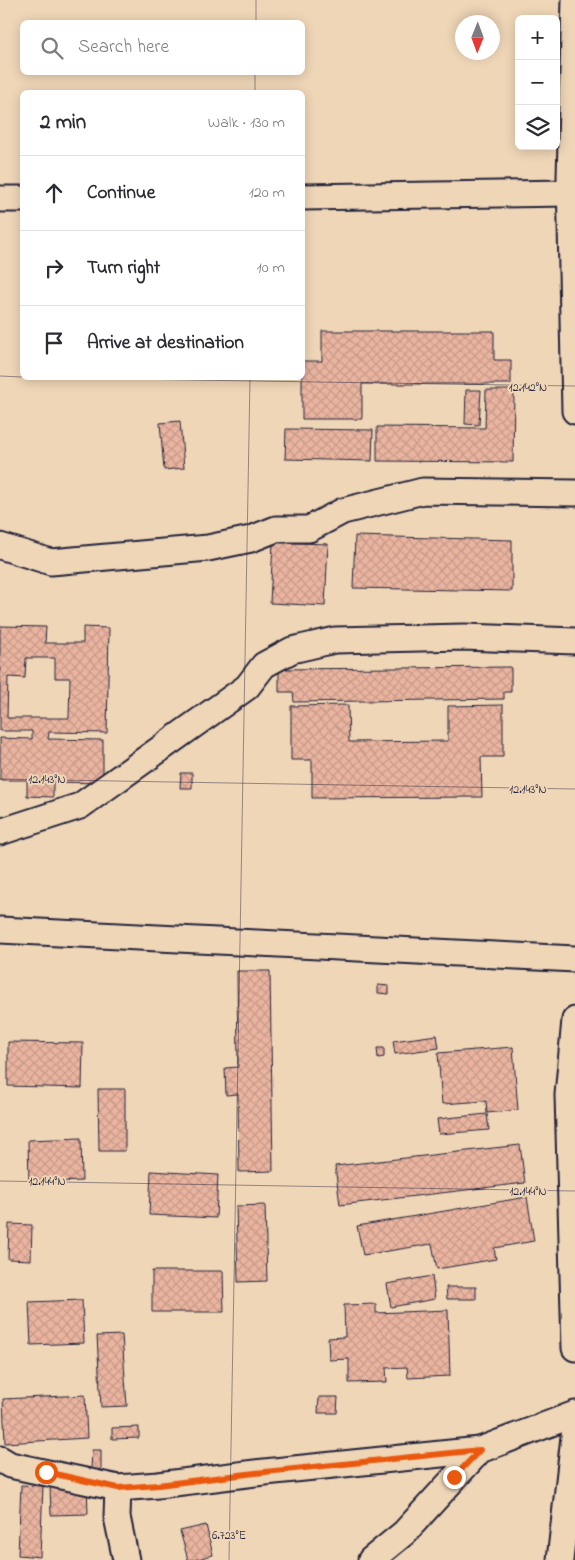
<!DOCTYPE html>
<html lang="en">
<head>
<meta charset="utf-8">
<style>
  :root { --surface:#fff; --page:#f7f7f7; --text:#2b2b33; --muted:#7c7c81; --line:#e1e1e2 }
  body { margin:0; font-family:"Indie Flower",sans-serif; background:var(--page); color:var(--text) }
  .controls { position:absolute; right:15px; top:15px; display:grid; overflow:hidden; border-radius:8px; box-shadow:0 2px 12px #0003 }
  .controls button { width:45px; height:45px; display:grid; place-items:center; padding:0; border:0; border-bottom:1px solid var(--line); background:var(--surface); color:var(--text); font:25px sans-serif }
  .compass { position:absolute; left:455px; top:15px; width:45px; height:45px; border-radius:50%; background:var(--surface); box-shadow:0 2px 12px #0003; rotate:181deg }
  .stop { position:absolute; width:15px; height:15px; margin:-11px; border:4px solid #ea580c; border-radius:50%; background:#fff }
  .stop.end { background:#ea580c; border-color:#fff; box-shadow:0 1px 5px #0008 }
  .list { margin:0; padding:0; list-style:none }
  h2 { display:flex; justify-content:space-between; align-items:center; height:65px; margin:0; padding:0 20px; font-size:21px }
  h2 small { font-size:16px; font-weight:400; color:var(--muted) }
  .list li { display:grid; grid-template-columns:32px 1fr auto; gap:15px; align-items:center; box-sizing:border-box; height:75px; padding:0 20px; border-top:1px solid var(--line) }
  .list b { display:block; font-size:19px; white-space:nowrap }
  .list em { font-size:16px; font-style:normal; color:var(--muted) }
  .icon { flex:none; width:28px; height:28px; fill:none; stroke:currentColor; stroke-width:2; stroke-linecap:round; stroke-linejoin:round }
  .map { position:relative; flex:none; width:575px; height:1560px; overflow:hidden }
  .search { position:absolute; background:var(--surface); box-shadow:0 2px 12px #0003; left:20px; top:20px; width:285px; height:55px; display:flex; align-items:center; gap:12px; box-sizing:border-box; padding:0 18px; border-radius:8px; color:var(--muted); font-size:19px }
  .panel { position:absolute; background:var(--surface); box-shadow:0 2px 12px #0003; left:20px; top:90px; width:285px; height:290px; border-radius:8px }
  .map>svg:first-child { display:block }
  .building { fill:url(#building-cross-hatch); stroke:#22223b; fill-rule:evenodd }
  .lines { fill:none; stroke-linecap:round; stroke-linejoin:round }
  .street-casing { stroke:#22223b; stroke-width:29 }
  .street { stroke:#efd6b7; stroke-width:25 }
  .route { stroke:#ea580c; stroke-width:6 }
  .ticks { fill:none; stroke:#22223b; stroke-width:1; stroke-opacity:0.45 }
  .ticks-label { font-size:12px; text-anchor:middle; fill:#22223b; stroke:#efd6b7; stroke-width:4; stroke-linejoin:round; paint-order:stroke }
</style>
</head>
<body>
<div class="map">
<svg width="575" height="1560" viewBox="0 0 575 1560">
  <defs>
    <pattern id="building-cross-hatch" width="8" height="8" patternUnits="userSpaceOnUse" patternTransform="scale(1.25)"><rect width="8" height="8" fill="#eab49f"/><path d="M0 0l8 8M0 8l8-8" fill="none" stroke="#c89a8a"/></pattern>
  </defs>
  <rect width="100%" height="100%" fill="#efd6b7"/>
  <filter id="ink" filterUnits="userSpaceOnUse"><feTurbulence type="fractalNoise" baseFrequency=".02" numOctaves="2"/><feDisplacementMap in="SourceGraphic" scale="10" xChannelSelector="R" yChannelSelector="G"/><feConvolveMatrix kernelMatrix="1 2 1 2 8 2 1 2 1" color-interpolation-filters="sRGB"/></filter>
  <g filter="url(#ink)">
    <g class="building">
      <path d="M322,331H494V360H511V384H362V419H302V361H322Z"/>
      <path d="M466,390H481L479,425L465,424Z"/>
      <path d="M486,390H514L513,462L377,461V427L485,428Z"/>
      <path d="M180,421L184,468L164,470L160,423Z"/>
      <path d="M286,429L373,430L372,461L285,459Z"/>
      <path d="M355,536L512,540V591L353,588Z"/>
      <path d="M273,542L328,544L325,606L270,603Z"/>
      <path d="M0,626L46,627L45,643H83V627L109,628L107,733L49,732L48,739L103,740V783L53,782V797L27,796V780H0V738L32,739V731H0ZM26,658H55V678H70L69,718H7L8,677L25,678Z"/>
      <path d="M511,667V692H504V699L294,702L293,692H279V669Z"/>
      <path d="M348,705L349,742L448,741V706L503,705V757H481L482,797L312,798V760H291V706Z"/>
      <path d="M181,773H192V788H180Z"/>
      <path d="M237,971H270L273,1171L239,1172L238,1094L226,1095L225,1068L238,1067Z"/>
      <path d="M378,985L389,986V994L378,993Z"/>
      <path d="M437,1035L439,1048L395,1054L393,1041Z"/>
      <path d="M8,1042L83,1043L82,1088L8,1086Z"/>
      <path d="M513,1047L518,1110L487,1113L486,1101L442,1104L438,1053Z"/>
      <path d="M377,1048H384V1057L378,1058Z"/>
      <path d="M98,1089H125V1151H99Z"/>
      <path d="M487,1114L489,1130L439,1134L437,1119Z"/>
      <path d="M81,1138L82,1181L29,1183L28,1140Z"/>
      <path d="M520,1145L525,1183L340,1205L335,1166Z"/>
      <path d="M151,1171L218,1175L216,1218L149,1215Z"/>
      <path d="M527,1197L534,1241L494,1248L496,1259L437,1269L432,1244L363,1255L357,1226Z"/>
      <path d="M265,1205L267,1281L238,1282L236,1206Z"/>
      <path d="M9,1224L32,1225L31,1260L8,1259Z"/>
      <path d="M152,1271H223L224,1312H152Z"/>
      <path d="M432,1276L435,1299L391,1307L387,1284Z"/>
      <path d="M446,1287H476V1299H447Z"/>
      <path d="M82,1300L84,1343L31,1345L29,1302Z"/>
      <path d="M376,1304V1313L448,1310L450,1376L408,1378L407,1367L386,1368L387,1382L349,1383V1359L329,1360L328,1338L345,1337L344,1305Z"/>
      <path d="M122,1335L127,1406L101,1407L97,1336Z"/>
      <path d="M85,1395L87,1438L5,1443L3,1399Z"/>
      <path d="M319,1397H338L337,1413H318Z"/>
      <path d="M139,1427V1438L112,1439V1428Z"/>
      <path d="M92,1450H101V1470L91,1469Z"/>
      <path d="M87,1484L88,1514L51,1515L50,1486Z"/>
      <path d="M21,1485L43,1486L40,1557L18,1555Z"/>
      <path d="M206,1525L213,1555L194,1560H188L180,1531Z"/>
    </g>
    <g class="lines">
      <defs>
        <g id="street">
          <path d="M575,0L570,177L575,411"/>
          <path d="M302,197L570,193"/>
          <path d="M0,199H22"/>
          <path d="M0,546L51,562L208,548L251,539L276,529H309L343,511L423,491L575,493"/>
          <path d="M0,832L80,806L247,687L264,665L292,650L335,640L464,637L575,641"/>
          <path d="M0,930L575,959"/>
          <path d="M575,1020L568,1095L575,1348"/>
          <path d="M0,1459L10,1465L118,1488L158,1485L255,1473L480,1450"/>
          <path d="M118,1488L117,1517L126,1560"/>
          <path d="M371,1560L404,1533L480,1450L575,1414"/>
          <path d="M560,1560L575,1428"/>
        </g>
      </defs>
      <use href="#street" class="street-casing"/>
      <use href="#street" class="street"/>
    </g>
  </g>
  <g class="lines" filter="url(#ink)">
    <path class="route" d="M46,1472L118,1488L158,1485L255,1473L480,1450L454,1477"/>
  </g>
  <path class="ticks" d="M256,22V0M255,92V72M0,376L22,377M63,378L575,386M0,779L575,789M0,1181L575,1191M229,1560L250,378"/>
  <g class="ticks-label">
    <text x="528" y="391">12.142°N</text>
    <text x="47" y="783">12.143°N</text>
    <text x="528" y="793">12.143°N</text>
    <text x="47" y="1185">12.144°N</text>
    <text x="528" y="1195">12.144°N</text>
    <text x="229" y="1539">6.723°E</text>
  </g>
</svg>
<div class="controls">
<button>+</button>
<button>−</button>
<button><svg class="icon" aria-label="layers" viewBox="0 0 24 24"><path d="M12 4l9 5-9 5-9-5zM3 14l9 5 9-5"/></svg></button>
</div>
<svg class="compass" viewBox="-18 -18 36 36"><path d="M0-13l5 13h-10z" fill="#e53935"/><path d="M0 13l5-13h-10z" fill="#7c7c81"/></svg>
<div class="stop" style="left:46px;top:1472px"></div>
<div class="stop end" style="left:454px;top:1477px"></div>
<div class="search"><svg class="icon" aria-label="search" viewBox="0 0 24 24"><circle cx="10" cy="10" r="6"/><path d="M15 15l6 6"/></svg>Search here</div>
<section class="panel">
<h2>2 min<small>Walk · 130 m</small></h2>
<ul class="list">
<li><svg class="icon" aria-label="ahead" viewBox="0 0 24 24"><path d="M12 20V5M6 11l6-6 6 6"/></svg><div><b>Continue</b></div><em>120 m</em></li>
<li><svg class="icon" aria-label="right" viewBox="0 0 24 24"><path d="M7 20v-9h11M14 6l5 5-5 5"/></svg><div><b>Turn right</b></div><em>10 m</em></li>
<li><svg class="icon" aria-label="arrive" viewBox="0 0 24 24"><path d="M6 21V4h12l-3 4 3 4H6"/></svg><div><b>Arrive at destination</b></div></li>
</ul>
</section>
</div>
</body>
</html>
